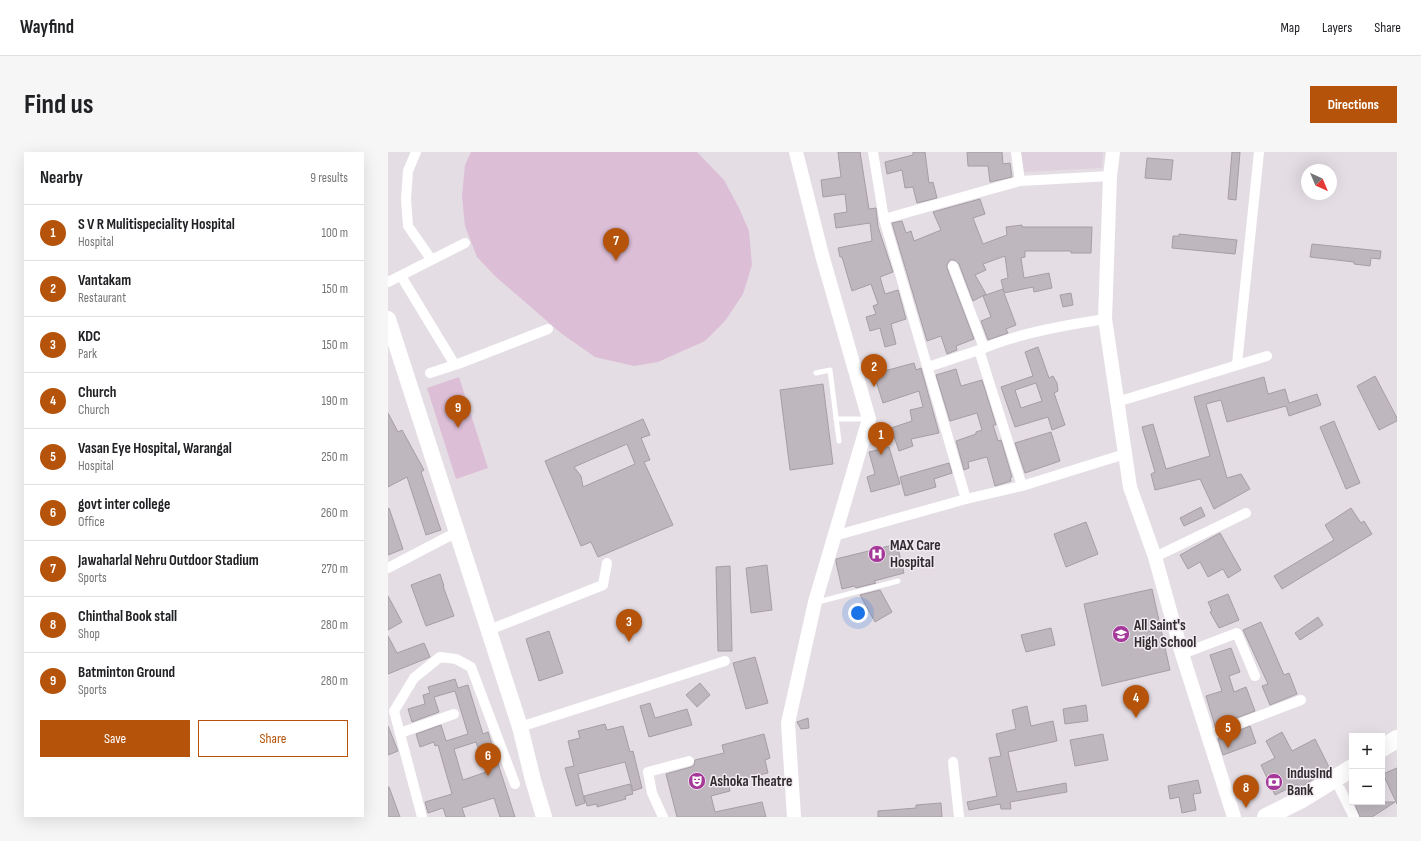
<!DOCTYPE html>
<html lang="en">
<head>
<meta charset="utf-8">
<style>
  :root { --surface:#fff; --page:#f6f6f6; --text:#202124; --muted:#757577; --line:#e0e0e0; --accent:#b45309 }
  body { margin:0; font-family:"Sofia Sans Condensed",sans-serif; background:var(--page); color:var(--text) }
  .controls { position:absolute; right:12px; bottom:12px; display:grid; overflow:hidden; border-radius:0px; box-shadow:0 4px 16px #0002 }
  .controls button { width:36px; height:36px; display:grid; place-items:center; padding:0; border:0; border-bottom:1px solid var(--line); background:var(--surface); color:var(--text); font:20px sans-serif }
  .compass { position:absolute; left:913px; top:12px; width:36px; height:36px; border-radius:50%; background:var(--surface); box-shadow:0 4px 16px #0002; rotate:136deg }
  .you { position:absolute; left:470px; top:461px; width:14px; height:14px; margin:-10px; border:3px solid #fff; border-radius:50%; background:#1a73e8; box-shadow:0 0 0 6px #1a73e833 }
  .badge { display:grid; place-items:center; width:26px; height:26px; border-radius:50%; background:var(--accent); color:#fff; font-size:13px; font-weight:700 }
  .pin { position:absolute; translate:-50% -33px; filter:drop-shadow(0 1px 2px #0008) }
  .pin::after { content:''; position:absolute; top:21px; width:14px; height:12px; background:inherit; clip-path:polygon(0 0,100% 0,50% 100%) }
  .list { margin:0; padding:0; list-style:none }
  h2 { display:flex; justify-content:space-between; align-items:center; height:52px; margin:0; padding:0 16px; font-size:17px }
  h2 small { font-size:13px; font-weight:400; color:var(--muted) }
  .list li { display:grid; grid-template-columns:26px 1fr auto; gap:12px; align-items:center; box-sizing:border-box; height:56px; padding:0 16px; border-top:1px solid var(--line) }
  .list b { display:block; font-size:15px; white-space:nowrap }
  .list p { margin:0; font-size:13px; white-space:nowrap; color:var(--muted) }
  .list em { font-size:13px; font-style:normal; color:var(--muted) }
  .actions { display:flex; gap:8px; padding:12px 16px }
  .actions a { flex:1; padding:9px 0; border:1px solid var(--accent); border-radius:0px; text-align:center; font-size:14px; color:var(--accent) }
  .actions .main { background:var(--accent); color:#fff }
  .map { position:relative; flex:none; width:1009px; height:665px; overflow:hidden; border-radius:0px }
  header { display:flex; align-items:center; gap:24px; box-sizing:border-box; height:56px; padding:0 20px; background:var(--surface); border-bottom:1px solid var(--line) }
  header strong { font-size:19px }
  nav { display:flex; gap:22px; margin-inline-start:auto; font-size:14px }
  .intro { display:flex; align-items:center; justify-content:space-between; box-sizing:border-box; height:96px; padding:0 24px }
  h1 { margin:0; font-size:28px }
  .button { padding:10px 18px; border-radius:0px; background:var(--accent); color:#fff; font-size:14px; font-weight:700 }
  main { display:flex; gap:24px; padding:0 24px }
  aside { flex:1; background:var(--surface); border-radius:0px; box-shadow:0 4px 16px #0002 }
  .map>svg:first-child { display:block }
  .built { fill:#dfd1dd }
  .green { fill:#dcbed6 }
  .building { fill:#bfb7be; stroke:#a59ea4; fill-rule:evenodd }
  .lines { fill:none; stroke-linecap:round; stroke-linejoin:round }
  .lane { stroke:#fff; stroke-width:5 }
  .street { stroke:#fff; stroke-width:10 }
  .secondary { stroke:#fff; stroke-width:14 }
  .primary { stroke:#fff; stroke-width:16 }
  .highway { stroke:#fff; stroke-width:18 }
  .labels { text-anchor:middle; stroke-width:3; stroke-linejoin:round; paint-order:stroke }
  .poi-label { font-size:15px; font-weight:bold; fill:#302d2f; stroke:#f2eaf1; text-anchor:start }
</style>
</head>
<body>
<header>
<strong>Wayfind</strong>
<nav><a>Map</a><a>Layers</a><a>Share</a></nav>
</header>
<div class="intro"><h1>Find us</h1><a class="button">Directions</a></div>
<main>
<aside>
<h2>Nearby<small>9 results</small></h2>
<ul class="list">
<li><span class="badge">1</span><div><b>S V R Mulitispeciality Hospital</b><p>Hospital</p></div><em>100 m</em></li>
<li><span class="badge">2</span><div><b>Vantakam</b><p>Restaurant</p></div><em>150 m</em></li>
<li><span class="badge">3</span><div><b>KDC</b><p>Park</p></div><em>150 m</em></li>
<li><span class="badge">4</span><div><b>Church</b><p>Church</p></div><em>190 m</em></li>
<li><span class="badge">5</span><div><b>Vasan Eye Hospital, Warangal</b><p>Hospital</p></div><em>250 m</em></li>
<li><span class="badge">6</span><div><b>govt inter college</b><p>Office</p></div><em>260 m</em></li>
<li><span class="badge">7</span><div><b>Jawaharlal Nehru Outdoor Stadium</b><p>Sports</p></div><em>270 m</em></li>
<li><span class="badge">8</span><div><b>Chinthal Book stall</b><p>Shop</p></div><em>280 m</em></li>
<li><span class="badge">9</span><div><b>Batminton Ground</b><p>Sports</p></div><em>280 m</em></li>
</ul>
<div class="actions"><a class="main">Save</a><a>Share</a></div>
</aside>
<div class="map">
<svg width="1009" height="665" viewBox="0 0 1009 665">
  <rect width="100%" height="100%" fill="#e5dde4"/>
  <path class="built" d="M631,0H715L714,16L634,20Z"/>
  <g class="green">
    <path d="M83,0H309L336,28L351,56L361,79L364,113L355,142L337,169L317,189L270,210L246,214L207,205L174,182L108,125L89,105L77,74L74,44L77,13Z"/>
    <path d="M71,225L100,316L68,327L39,236Z"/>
  </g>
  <g class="building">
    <path d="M450,0H472L481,57L488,56L490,75L505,120L492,125L497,142L510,138L518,167L503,172L508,192L497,195L492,176L482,179L478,165L488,162L485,154L490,152L483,132L464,139L454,105H452L450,96L484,89L482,71L448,76L446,62L459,60L457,42L435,45L433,28L453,25Z"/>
    <path d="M525,0H537L541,31L545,30L549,46L529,51L525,35L517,36L514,18L499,22L497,10L525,3Z"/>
    <path d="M579,0H614L615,12L622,11L624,25L602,30L600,14H580Z"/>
    <path d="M844,0H852L848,48L840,47Z"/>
    <path d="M759,6L785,8L783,28L757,26Z"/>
    <path d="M592,47L597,62L585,66L595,92L619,83L618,75L634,73V75H704L703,101H683V99H637V105L633,106L636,126L661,121L664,136L646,140L645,135L616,141L628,173L618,177L620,181L600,188L593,169L603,165L595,144L615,137L616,140L613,128L620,126L617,104L595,112L598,118L587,123L598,142L585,149L571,112L566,108H562L559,113V116L586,187L568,194L569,198L559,202L553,184L539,189L504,71L514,69L518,81L523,79L526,89L553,78L545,60Z"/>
    <path d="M791,82L849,88L847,102L784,96L785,84H791Z"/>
    <path d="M924,92L993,99L992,107L983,106L982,114L966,112V110L922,105Z"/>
    <path d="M683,141L685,153L675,155L672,143Z"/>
    <path d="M650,195L661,226L665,224L669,231L670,239L666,241L677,273L664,278L660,265L627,275L613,235L645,224L637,200ZM648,231L654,249L633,256L627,238Z"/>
    <path d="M526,211L528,218L533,216L551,281L523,287L525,294L511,299L503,276L524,269L522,258L535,255L531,239L495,251L488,229L491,228L489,221Z"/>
    <path d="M568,217L573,234L594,228L608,273H605L610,289L613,288L624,325L622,326L623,329L607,334L599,305L580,310L581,316L576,318L568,289L588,282V280L594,278L589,261L562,269L548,223Z"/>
    <path d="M987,224L1009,266V269L991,278L969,234Z"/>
    <path d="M876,225L880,242L897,237L901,251L929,242L933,253L901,264L898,254L839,270L833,248L818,252L839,326L853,322L862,337L826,357L812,327L767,338L763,322L767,320L754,275L765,272L778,317L822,304L806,245Z"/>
    <path d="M435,232L445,312L402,318L392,238Z"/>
    <path d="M0,261L10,280L14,278L36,318L33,320L53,378L38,383L19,325L0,335Z"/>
    <path d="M255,267L262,283L253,286L262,308L256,310L285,373L210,405L203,390L193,394L157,309ZM239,292L247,312L195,335L193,324L186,315Z"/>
    <path d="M946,269L972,331L958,337L932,275Z"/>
    <path d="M663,280L672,309L637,321L627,291Z"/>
    <path d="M501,295L512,332L483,340L479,325L487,322L481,300Z"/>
    <path d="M561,311L564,321L546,327L548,335L517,344L512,325Z"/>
    <path d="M813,355L817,364L796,374L792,366Z"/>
    <path d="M1,356L15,397L0,403V357Z"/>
    <path d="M963,356L973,371L976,369L984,382L894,437L886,424L946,388L937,373Z"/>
    <path d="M698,370L710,402L678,415L666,382Z"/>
    <path d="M832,381L853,418L840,426L835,417L820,425L812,410L800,417L792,403Z"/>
    <path d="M509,392L516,421L486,429L488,431L468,436L466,434L454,437L448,410V407Z"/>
    <path d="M379,413L384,458L363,461L358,416Z"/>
    <path d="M342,414L344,499H330L328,415Z"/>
    <path d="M52,422L56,434H55L66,464L38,474L23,433Z"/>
    <path d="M764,437L782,518L714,534L696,452Z"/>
    <path d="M492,438L504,460L487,470L472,443Z"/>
    <path d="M840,442L851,468L831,476L822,460L824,459L820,450Z"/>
    <path d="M0,444L14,470L0,478Z"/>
    <path d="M930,465L935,473L912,488L907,481Z"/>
    <path d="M873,470L896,523L901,521L909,542L882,553L874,534L880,532L855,478Z"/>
    <path d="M663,476L667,493L638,500L633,483Z"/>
    <path d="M161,479L175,521L151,529L138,487Z"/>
    <path d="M0,484L9,501L36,491L42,505L0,522Z"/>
    <path d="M843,496L852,520L841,524L846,540L858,535L867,559L827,574L818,544L834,539L822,503Z"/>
    <path d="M367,505L380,551L358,557L345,511Z"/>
    <path d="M67,527L70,536L80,533L95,582L100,580L127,665H112L106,646L74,656L77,665H58L55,656L40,661L37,650L64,642L50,593L47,594L46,590L32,595L28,582L53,573L58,589L80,582L67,539L46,545L51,560L24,570L20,557L37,552L35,543L42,541L40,535ZM88,590L98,620L75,628L66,597Z"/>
    <path d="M312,531L322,543L309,555L298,543Z"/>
    <path d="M262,551L267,566L299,557L304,573L261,585L252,554Z"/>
    <path d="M698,553L700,569L677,572L675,557Z"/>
    <path d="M639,554L643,574L665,569L669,589L620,600L629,640L678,631L679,640L622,650L623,657H613L612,652L581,658L579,650L609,644L601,606L613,604L608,582L628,577L624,558Z"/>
    <path d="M420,566L421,576L413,577L409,570Z"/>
    <path d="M217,572L219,578L235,574L242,600L245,599L254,636L245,639L237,610L190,622L197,651L188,654L177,616L186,614L180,589L192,586L190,579Z"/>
    <path d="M0,574L10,599L0,603Z"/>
    <path d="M862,574L868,591L835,603L830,587Z"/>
    <path d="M894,580L904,599L927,587L942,617L911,636L909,632L887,643L873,613L887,606L878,589Z"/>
    <path d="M376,582L382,606L377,608L380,621L340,630L342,639L323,644L327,660L374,650L378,665H289L278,622L303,615L306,613L307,608L336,601L334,593Z"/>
    <path d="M715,582L720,608L687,614L682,588Z"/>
    <path d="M1009,616V652L995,622Z"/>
    <path d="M810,628L813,641L805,642L808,658L794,661L791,645L782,647L780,634Z"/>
    <path d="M242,632L245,642L237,644L238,647L209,655V652L199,654L196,644Z"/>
    <path d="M0,635H1L12,665H0Z"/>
    <path d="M966,650H1007L984,665H972Z"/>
    <path d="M553,651L554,665H490V659L528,656V653Z"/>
  </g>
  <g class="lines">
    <g class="lane">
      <path d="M428,221L442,218L451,289"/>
      <path d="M448,267H480"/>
      <path d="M430,450L510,429"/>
    </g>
    <g class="street">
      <path d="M28,0L20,19L18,47L20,74L43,107"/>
      <path d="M485,0L496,67L632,29L722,24"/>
      <path d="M628,0L632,29"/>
      <path d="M565,114L596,196"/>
      <path d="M13,124L67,213"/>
      <path d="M0,130L77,91"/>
      <path d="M849,212L871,0"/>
      <path d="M540,215L591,198"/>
      <path d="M42,221L70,212L160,177"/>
      <path d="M729,250L879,204"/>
      <path d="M634,334L591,198C631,181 673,174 717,167"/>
      <path d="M578,347L634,334L737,302"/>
      <path d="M446,384L578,347L496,67"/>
      <path d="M767,405L858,361"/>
      <path d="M0,416L69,380"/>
      <path d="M101,478L215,433L219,411"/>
      <path d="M794,502L849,481L867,524"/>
      <path d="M132,575L337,509"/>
      <path d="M12,581L66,562"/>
      <path d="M819,584L913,548"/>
      <path d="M565,610L571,665"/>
      <path d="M952,637L966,665"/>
      <path d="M34,665L6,559L26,526L52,505L68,507L83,515L127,632"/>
      <path d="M275,665L264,641L260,620L301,609"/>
    </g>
    <g class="secondary">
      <path d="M725,0L722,24L717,167L742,335L767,405L794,502L846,665"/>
      <path d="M406,665L400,571L427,450L481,267L434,103L408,0"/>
    </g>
    <path class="primary" d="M0,167L132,575L145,628L156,665"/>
    <g class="highway">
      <path d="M994,596L1009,587"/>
      <path d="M878,665L912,648L964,616"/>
    </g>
  </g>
  <defs>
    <symbol id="hospital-disc" viewBox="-11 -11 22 22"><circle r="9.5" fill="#a43999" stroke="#f2eaf1"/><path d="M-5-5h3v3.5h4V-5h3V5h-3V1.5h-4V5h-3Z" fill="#fff"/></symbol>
    <symbol id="school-disc" viewBox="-11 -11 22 22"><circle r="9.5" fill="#a43999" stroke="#f2eaf1"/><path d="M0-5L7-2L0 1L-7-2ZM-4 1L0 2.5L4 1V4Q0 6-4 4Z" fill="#fff"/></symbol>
    <symbol id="theatre-disc" viewBox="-11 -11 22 22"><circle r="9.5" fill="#a43999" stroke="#f2eaf1"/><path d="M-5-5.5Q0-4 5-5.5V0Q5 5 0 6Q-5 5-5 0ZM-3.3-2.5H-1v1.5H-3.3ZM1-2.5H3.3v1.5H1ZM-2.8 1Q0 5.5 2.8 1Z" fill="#fff"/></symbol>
    <symbol id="bank-disc" viewBox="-11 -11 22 22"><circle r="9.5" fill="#a43999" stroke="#f2eaf1"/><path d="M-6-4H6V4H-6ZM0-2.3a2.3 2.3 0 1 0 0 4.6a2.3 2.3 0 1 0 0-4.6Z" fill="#fff"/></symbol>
  </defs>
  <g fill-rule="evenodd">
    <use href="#hospital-disc" x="479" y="392" width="20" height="20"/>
    <use href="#school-disc" x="723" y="472" width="20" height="20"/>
    <use href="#theatre-disc" x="299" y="619" width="20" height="20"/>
    <use href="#bank-disc" x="876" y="620" width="20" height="20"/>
  </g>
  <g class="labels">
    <g class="poi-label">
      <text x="502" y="398">MAX Care<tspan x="502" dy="17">Hospital</tspan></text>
      <text x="746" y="478">All Saint's<tspan x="746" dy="17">High School</tspan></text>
      <text x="899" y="626">IndusInd<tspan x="899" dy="17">Bank</tspan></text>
      <text x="322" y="634">Ashoka Theatre</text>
    </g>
  </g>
</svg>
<div class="controls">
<button>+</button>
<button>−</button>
</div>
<svg class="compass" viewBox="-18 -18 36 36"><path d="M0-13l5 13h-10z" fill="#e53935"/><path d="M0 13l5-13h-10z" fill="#757577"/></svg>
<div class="you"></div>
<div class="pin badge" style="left:493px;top:303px">1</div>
<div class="pin badge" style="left:486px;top:235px">2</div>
<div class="pin badge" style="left:241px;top:490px">3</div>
<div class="pin badge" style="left:748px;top:566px">4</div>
<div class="pin badge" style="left:840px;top:596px">5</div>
<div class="pin badge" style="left:100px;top:624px">6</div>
<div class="pin badge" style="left:228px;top:109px">7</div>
<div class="pin badge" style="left:858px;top:656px">8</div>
<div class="pin badge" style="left:70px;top:276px">9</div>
</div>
</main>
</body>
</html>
